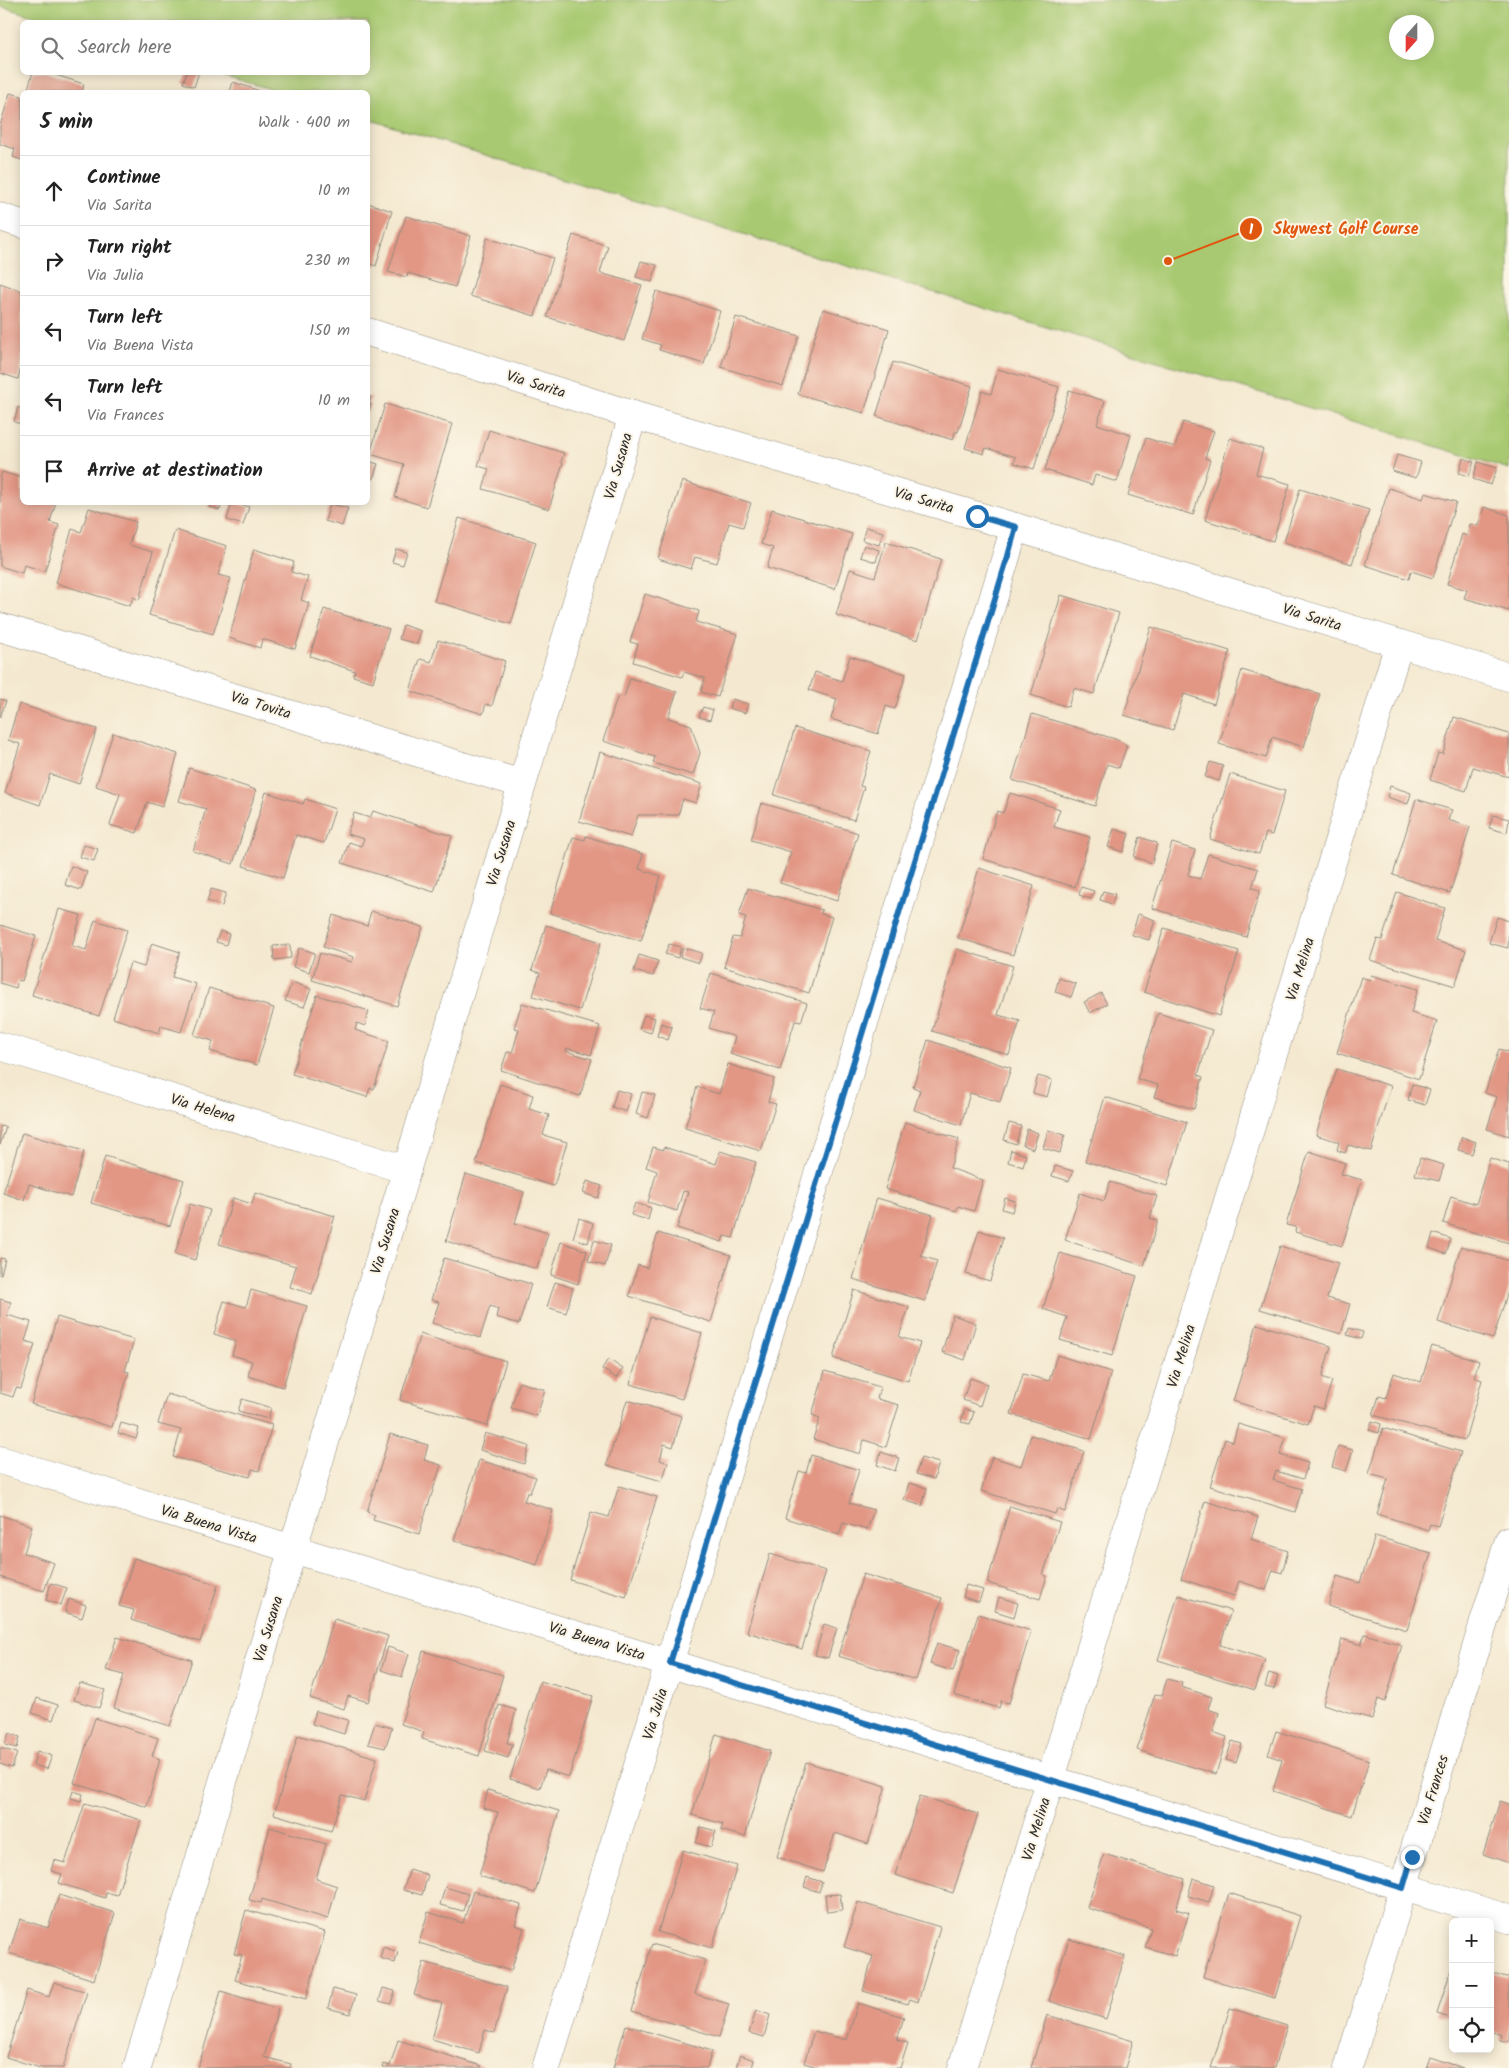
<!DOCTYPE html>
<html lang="en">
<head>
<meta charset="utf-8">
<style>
  :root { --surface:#fff; --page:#f2f2f2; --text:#222; --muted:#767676; --line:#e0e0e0 }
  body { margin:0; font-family:Kalam,sans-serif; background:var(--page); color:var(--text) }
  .controls { position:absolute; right:15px; bottom:15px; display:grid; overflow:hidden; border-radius:8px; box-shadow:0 2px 12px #0003 }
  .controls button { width:45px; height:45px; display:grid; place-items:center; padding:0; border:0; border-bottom:1px solid var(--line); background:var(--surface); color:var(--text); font:25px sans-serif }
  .compass { position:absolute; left:1389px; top:15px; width:45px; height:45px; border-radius:50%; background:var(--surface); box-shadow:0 2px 12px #0003; rotate:201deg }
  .stop { position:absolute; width:15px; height:15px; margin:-11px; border:4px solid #1f6fb2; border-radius:50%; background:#fff }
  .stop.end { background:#1f6fb2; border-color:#fff; box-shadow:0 1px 5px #0008 }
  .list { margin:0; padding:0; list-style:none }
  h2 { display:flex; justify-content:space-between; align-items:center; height:65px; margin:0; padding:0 20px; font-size:21px }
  h2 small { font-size:16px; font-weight:400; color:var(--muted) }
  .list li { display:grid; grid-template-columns:32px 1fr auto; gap:15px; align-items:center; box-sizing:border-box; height:70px; padding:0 20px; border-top:1px solid var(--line) }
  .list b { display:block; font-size:19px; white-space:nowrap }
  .list p { margin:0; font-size:16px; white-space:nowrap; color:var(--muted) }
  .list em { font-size:16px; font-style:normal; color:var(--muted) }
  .icon { flex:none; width:28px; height:28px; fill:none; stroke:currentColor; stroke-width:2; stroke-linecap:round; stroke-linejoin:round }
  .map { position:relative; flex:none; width:1509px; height:2068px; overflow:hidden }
  .search { position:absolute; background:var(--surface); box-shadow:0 2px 12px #0003; left:20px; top:20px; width:350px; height:55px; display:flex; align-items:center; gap:12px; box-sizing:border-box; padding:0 18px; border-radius:8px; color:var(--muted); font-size:19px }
  .panel { position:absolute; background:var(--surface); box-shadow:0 2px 12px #0003; left:20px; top:90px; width:350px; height:415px; border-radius:8px }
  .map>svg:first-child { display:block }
  .green { fill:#a8c971; stroke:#6a7a4e; fill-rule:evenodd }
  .building { fill:#e29684 }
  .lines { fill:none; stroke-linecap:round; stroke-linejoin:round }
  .minor-casing { stroke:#908a7e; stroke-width:29 }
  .minor { stroke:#fff; stroke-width:28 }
  .route { stroke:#1f6fb2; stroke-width:6 }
  .labels { text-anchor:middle; stroke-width:4; stroke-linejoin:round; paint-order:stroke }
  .street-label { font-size:15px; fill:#2b2b2b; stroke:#fcf5e5 }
  .leader { fill:none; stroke:#df570e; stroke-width:2 }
  .callout-dot { fill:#df570e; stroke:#fcf5e5; stroke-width:2 }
  .mark-label { font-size:15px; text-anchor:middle; font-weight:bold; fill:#fff }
  .callout-label { font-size:16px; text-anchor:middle; font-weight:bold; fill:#df570e; stroke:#fcf5e5; stroke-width:4; stroke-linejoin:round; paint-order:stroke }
</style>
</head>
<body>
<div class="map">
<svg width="1509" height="2068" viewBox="0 0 1509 2068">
  <rect width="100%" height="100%" fill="#fcf5e5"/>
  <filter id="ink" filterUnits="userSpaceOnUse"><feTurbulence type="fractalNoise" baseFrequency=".02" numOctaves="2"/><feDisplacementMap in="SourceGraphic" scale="10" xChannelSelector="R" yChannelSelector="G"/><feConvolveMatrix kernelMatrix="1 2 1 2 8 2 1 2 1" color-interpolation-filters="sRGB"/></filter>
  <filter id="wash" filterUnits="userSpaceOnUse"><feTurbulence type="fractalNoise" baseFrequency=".0096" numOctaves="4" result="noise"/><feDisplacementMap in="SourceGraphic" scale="20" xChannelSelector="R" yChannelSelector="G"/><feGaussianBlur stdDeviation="1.12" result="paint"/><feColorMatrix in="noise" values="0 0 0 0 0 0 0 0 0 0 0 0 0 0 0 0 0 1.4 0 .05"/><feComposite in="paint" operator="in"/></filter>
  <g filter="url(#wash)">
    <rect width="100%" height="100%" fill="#f4e9d0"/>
    <path class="green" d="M0,0H1509V469L368,119V92H280L215,73L368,72V22H53L0,6ZM1396,22H1426V52H1396Z"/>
    <g id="blocks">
      <g class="building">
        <path d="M33,72H46L84,84L82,92H27Z"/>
        <path d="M187,72H199L194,87L183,83Z"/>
        <path d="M233,82L260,91L259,92H230Z"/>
        <path d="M10,93L22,96V160L13,157L15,149L0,144V126Z"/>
        <path d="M368,203L392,211L376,266L368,263Z"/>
        <path d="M406,216L471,236L455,287L408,273L407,277L388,272Z"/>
        <path d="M573,235L608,246L600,273L642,285L624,341L547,317Z"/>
        <path d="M487,238L553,258L535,316L470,296Z"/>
        <path d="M641,261L657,265L652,282L636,277Z"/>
        <path d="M0,283L22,291V363L18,379L0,373Z"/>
        <path d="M656,291L720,311L704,364L659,350L661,345L642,339Z"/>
        <path d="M823,309L889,329L864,413L798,394Z"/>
        <path d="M736,317L799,336L783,386L721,367Z"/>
        <path d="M893,362L972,386L958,432H955L953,440L876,416Z"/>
        <path d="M998,369L1059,387L1034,469L1014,463L1016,457L986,448L984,454L965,448L982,391L991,394Z"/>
        <path d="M1069,390L1105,401L1097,424L1131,435L1117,482L1095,475L1092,485L1045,470Z"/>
        <path d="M368,396L371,397L369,404H371L368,415Z"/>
        <path d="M385,404L452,424L427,507L395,497L404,464L370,454Z"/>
        <path d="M18,407L22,409V424L14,422Z"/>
        <path d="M1183,422L1214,431L1205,458L1210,460L1193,515L1128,495L1146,438L1175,447Z"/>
        <path d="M489,430L564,453L561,462L563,463L549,509L483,489L489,469L478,466Z"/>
        <path d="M1230,438L1263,449L1256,474L1290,484L1273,541L1205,520Z"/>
        <path d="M1397,455L1421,462L1416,478L1392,471Z"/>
        <path d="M1463,458L1474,462L1469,476L1459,473Z"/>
        <path d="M368,461L378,464L373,479L368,477Z"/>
        <path d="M1478,462L1497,468L1491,485L1473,479Z"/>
        <path d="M2,472L22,478V502H56L50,522L59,525L45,571L24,565L22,573L0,566V479Z"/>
        <path d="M682,481L751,503L743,527L729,523L717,563L695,557L691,569L658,559Z"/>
        <path d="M1389,488L1423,499L1425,493L1456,502L1433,578L1411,571L1409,579L1365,565Z"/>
        <path d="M1300,489L1369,510L1352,564L1284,542Z"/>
        <path d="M211,502H222L220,510L209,507Z"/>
        <path d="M232,502L249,507L243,525L227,520Z"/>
        <path d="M330,504L348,508L342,526L325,521Z"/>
        <path d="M1484,507L1509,515V611L1464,598L1467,590L1447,584L1462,534L1467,536L1470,524L1478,526Z"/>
        <path d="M89,508L136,522L129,545L153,552L139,600L133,597L130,606L56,583L72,529L81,532Z"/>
        <path d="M772,509L852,534L835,589L767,568L773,548L761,544Z"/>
        <path d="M459,518L536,542L511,624L434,601Z"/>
        <path d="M866,527L883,532L879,545L862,540Z"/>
        <path d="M175,530L227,546L218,575L231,578L213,634L149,615Z"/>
        <path d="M886,542L941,559L918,640L836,615L850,569L875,577Z"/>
        <path d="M864,545L879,550L876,562L860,557Z"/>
        <path d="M254,549L294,562L291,572L308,577L301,600L309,603L295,649L262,639L260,648L229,638Z"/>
        <path d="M396,549L407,552L403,565L392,562Z"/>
        <path d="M645,594L699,611L696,622L738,634L718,697L701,692L705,678L684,672L682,677L633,662L638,644L630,642Z"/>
        <path d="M1061,595L1119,613L1094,694L1074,688L1068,707L1031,695Z"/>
        <path d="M324,609L389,629L373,682L353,676L355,671L310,656Z"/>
        <path d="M403,625L421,631L417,644L399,639Z"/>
        <path d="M1151,627L1230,651L1214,704L1184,694L1173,730L1124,715Z"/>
        <path d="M438,640L505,661L492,706L486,704L483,714L410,691L420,659L431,662Z"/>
        <path d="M850,656L906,674L895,709L886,706L878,734L831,719L837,699L809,690L815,672L842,681Z"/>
        <path d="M1242,670L1320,694L1304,747L1272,737L1266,758L1219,744Z"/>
        <path d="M630,678L677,692L668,718L691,725L700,753L693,775L653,763L655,757L603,741L618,695L624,697Z"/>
        <path d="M0,699L6,701L0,717Z"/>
        <path d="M732,699L748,704L745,713L729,708Z"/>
        <path d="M19,704L97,729L79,784L50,774L40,805L5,793L20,744L8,740Z"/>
        <path d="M703,707L713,710L710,720L699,717Z"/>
        <path d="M1032,714L1115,739L1127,745L1119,768L1107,764L1095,806L1012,780Z"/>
        <path d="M1454,717L1509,734V777L1473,767L1466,791L1430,780L1438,753L1443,754Z"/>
        <path d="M795,728L871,751L860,786L864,787L854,820L774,795Z"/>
        <path d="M113,733L178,754L162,807L147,802L137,833L110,825L120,794L96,786Z"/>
        <path d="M600,752L702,784L696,803L683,799L678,815H638L631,837L579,821Z"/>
        <path d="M1210,762L1223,766L1219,781L1205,777Z"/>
        <path d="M189,768L256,790L233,864L193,851L206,809L179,801Z"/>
        <path d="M1230,774L1285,791L1272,835L1266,833L1259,854L1210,839Z"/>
        <path d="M1390,786L1411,793L1408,804L1387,797Z"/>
        <path d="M266,792L303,804L305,799L335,809L324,843L296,835L283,878L243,866Z"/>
        <path d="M1010,793L1060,809L1054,827L1090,837L1075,887L983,859L997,811L1003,813Z"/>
        <path d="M1416,799L1452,810L1448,820L1470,827L1450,893L1393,875Z"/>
        <path d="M762,803L858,833L837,901L780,883L791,852L751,840Z"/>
        <path d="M373,811L452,836L434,892L342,863L349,842L361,846L364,839L347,834L354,813L370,818Z"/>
        <path d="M1493,815L1509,819L1507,833L1489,828Z"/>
        <path d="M1114,829L1129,834L1123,852L1108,847Z"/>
        <path d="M586,836L643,854L639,869L661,876L641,941L550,913L573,837L585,840Z"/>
        <path d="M1140,837L1157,843L1152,863L1134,857Z"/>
        <path d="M1172,843L1195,850L1188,875L1200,879L1208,854L1258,869L1252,888L1260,890L1246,937L1152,908Z"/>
        <path d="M84,845L98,849L94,861L80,857Z"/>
        <path d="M71,866L87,872L81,890L65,885Z"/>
        <path d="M979,868L1034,886L1013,955L958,938Z"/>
        <path d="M1081,887L1094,891L1091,899L1079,895Z"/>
        <path d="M748,888L822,910L821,914L832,917L809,993L724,967L733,937L740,938L746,917L739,915Z"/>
        <path d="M211,889L226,893L222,906L207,901Z"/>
        <path d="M1103,891L1115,894L1112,904L1100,900Z"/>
        <path d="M1397,892L1445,908L1435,941L1466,950L1455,986L1370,960L1377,939L1382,940Z"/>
        <path d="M59,909L81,915L72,946L86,950L95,920L127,930L99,1016L32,995Z"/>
        <path d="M371,911L423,927L397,1006L312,980L320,953L352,962L354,957L323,947L333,915L367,926Z"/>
        <path d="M1138,914L1155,920L1149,940L1132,935Z"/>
        <path d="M1497,917L1509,921L1508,948L1489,943Z"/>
        <path d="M0,925L36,936L22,981L18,980L16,988L0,983Z"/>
        <path d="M546,925L601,942L580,1010L533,996L540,973L532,970Z"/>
        <path d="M1164,928L1239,951L1219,1016L1144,992Z"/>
        <path d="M220,931L229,934L226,945L216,942Z"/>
        <path d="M152,943L180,952L172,977L196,984L181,1032L161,1026L159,1033L113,1018L130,963L144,967Z"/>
        <path d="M669,944L681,947L678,958L665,954Z"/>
        <path d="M290,945L291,958L274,960L273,946Z"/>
        <path d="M299,948L315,953L309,972L293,967Z"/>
        <path d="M683,948L702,953L699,963L680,957Z"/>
        <path d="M957,949L1013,966L998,1015L1020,1021L1009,1055L932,1031Z"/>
        <path d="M639,955L658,961L653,976L634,971Z"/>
        <path d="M711,973L807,1003L801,1022L795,1021L780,1070L730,1054L735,1037L709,1028L714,1012L700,1008Z"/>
        <path d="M1371,975L1418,989L1411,1013L1437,1021L1419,1079L1337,1053L1361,977L1370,980Z"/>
        <path d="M1059,978L1076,984L1071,997L1055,992Z"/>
        <path d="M292,982L311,989L304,1007L285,1001Z"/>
        <path d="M209,988L274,1008L257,1065L210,1051L213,1041L194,1035Z"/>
        <path d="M1101,993L1107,1004L1090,1013L1084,1002Z"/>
        <path d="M317,995L369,1011L365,1026L357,1023L355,1030L389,1041L374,1089L370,1088L367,1097L292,1074Z"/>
        <path d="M522,1003L600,1026L591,1055L567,1048L566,1051L592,1059L580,1096L501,1070L507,1052L512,1053L519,1029L514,1028Z"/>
        <path d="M1158,1013L1212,1030L1198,1075L1203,1077L1194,1109L1154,1097L1158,1085L1137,1079Z"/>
        <path d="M644,1015L655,1018L651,1033L639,1029Z"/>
        <path d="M661,1023L672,1027L668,1040L657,1036Z"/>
        <path d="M928,1040L1011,1068L1000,1102L970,1093L961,1125L914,1110L920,1090L913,1087Z"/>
        <path d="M1499,1049L1509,1052V1136L1487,1129L1497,1097L1485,1093Z"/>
        <path d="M728,1064L774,1079L768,1102L776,1104L761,1151L685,1128L697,1087L719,1094Z"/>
        <path d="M1337,1069L1391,1086L1371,1151L1348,1145L1345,1153L1337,1150L1339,1142L1316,1135Z"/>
        <path d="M1038,1076L1052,1080L1047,1097L1033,1093Z"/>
        <path d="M500,1084L533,1095L529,1109L549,1115L543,1135L567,1142L554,1186L476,1163Z"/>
        <path d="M1412,1084L1430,1090L1425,1105L1408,1100Z"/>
        <path d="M617,1090L631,1094L626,1112L612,1107Z"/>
        <path d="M642,1092L655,1095L648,1118L636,1114Z"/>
        <path d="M1105,1097L1187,1122L1167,1186L1085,1161Z"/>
        <path d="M905,1122L959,1139L950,1168L983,1180L974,1211L958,1206L956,1211L885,1189Z"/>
        <path d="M1009,1123L1021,1126L1016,1144L1004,1140Z"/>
        <path d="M0,1126L6,1127L0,1145Z"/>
        <path d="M1027,1129L1038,1133L1033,1149L1023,1145Z"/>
        <path d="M1048,1130L1065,1135L1060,1153L1043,1148Z"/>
        <path d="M22,1133L84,1151L71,1197L29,1184L24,1200L3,1193Z"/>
        <path d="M1462,1137L1476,1142L1472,1154L1458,1150Z"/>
        <path d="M653,1147L664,1150V1147L716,1164L720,1151L756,1162L733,1238L724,1236L722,1242L677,1228L688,1192L683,1191L677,1211L648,1202L657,1171L646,1167Z"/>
        <path d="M1011,1150L1026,1155L1023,1167L1008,1162Z"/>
        <path d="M1309,1151L1345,1163L1341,1174L1362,1180L1342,1246L1295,1232L1296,1227L1286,1225Z"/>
        <path d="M105,1156L184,1180L170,1226L91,1203Z"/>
        <path d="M1420,1158L1444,1165L1439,1181L1415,1175Z"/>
        <path d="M1490,1158L1509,1164V1243L1443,1223L1451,1196L1476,1204Z"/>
        <path d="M1055,1166L1073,1171L1069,1181L1052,1176Z"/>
        <path d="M466,1174L524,1192L515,1223L548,1233L537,1269L446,1241Z"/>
        <path d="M587,1181L602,1186L598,1198L583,1193Z"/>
        <path d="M1110,1182L1157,1196L1150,1218L1158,1221L1144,1266L1065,1240L1080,1193L1104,1201Z"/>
        <path d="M255,1193L335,1216L312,1294L290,1287L296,1266L219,1244L233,1198L252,1204Z"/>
        <path d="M877,1198L933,1215L921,1256L937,1261L925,1301L853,1279Z"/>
        <path d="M1005,1198L1015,1201L1012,1212L1002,1209Z"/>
        <path d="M635,1203L651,1208L648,1220L631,1215Z"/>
        <path d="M190,1204L210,1210L195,1260L175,1254Z"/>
        <path d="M579,1218L593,1223L588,1243L573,1238Z"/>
        <path d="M979,1230L1003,1238L990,1281L966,1274Z"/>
        <path d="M658,1233L731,1255L711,1322L629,1296L638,1265L647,1268Z"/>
        <path d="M1433,1233L1451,1239L1446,1254L1429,1248Z"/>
        <path d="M594,1240L611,1245L605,1266L588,1261Z"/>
        <path d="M561,1242L587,1251L578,1284L551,1275Z"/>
        <path d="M1280,1246L1338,1263L1327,1298L1350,1304L1341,1334L1260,1309Z"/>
        <path d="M1461,1246L1509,1261V1288L1493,1339L1438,1322Z"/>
        <path d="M1060,1253L1137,1276L1112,1356L1060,1340L1067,1317L1043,1309Z"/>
        <path d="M0,1258L5,1259L1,1275H0Z"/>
        <path d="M444,1258L531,1284L519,1324L496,1317L498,1309L490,1306L480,1338L432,1323L439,1302L431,1300Z"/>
        <path d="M555,1282L573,1288L566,1313L547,1307Z"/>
        <path d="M251,1290L307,1306L283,1387L248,1376L252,1361L232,1355L236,1341L214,1334L224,1301L246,1307Z"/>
        <path d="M854,1290L909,1307L899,1337L920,1343L908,1381L833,1358Z"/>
        <path d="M0,1299L11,1302L7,1315L31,1322L25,1341L35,1344L21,1389L16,1388L13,1397L0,1393Z"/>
        <path d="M953,1315L976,1323L965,1360L942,1352Z"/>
        <path d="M57,1317L134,1340L125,1371L129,1372L112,1427L31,1404Z"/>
        <path d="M650,1317L702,1333L682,1399L630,1384Z"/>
        <path d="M1257,1324L1331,1346L1322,1377L1332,1381L1323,1409L1314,1406L1308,1424L1233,1401Z"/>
        <path d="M1349,1328L1363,1332L1361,1339L1347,1335Z"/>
        <path d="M420,1334L506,1361L487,1426L400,1400Z"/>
        <path d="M1432,1346L1479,1361L1474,1377L1482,1380L1465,1440L1373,1415L1379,1396L1386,1398L1394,1373L1421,1382Z"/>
        <path d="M1057,1355L1111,1372L1091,1439L1011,1414L1023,1374L1049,1381Z"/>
        <path d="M608,1359L623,1369L616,1378L602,1369Z"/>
        <path d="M825,1371L880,1387L877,1399L899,1405L886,1447L864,1440L860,1454L813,1439L820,1418L812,1415Z"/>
        <path d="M970,1378L987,1384L980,1406L963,1400Z"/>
        <path d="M519,1382L545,1390L537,1416L511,1408Z"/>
        <path d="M167,1394L272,1425L259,1471L252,1469L250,1477L173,1457L181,1430L158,1424Z"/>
        <path d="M242,1399L271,1408L268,1419L238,1411Z"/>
        <path d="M627,1400L682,1416L673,1447L664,1444L660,1460L668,1463L662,1481L607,1465Z"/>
        <path d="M965,1409L974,1412L970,1424L961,1422Z"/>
        <path d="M1372,1421L1381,1424L1379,1433L1369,1430Z"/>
        <path d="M121,1423L139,1428L136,1439L118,1433Z"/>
        <path d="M1238,1424L1286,1438L1280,1455L1308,1463L1303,1479L1276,1471L1273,1480L1302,1489L1295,1512L1210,1486L1225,1439L1233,1442Z"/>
        <path d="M1383,1428L1461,1452L1438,1526L1430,1524L1428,1530L1377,1514L1388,1479L1369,1474Z"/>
        <path d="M485,1433L529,1446L524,1464L480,1450Z"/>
        <path d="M390,1434L428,1445L424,1460L441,1465L419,1534L373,1520L375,1515L367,1512Z"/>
        <path d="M1031,1435L1084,1451L1065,1512L1057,1509L1055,1514L981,1491L992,1457L1021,1466Z"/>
        <path d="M1338,1446L1353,1450L1346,1471L1332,1467Z"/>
        <path d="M881,1452L899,1458L895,1471L877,1465Z"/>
        <path d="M811,1455L859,1470L849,1503L874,1510L867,1530L843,1523L839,1535L785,1518L799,1471L806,1473Z"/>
        <path d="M921,1458L939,1463L934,1479L916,1474Z"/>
        <path d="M479,1460L536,1477L530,1493H527L524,1501L553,1510L537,1565L454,1540Z"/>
        <path d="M909,1483L927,1488L922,1506L904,1500Z"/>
        <path d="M619,1486L657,1497L626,1597L570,1580L591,1512L609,1517Z"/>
        <path d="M1205,1501L1258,1517L1251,1539L1288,1551L1282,1573L1273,1570L1266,1590L1239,1581L1234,1596L1181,1579Z"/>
        <path d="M1010,1506L1060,1522L1043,1575L1047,1576L1040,1599L987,1583Z"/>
        <path d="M0,1515L32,1526L24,1553L54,1563L44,1591L0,1577Z"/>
        <path d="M1375,1536L1431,1553L1407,1630L1328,1606L1337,1576L1360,1583Z"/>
        <path d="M770,1554L826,1571L802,1649L747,1632Z"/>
        <path d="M134,1558L218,1585L200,1642L131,1620L134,1610L119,1606Z"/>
        <path d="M863,1574L942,1598L916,1680L838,1656Z"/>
        <path d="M51,1583L67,1588L61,1605L46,1600Z"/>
        <path d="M966,1585L983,1590L979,1602L963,1597Z"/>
        <path d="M1178,1595L1231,1611L1220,1645L1265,1659L1255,1690L1158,1660Z"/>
        <path d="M999,1597L1018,1603L1014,1617L995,1611Z"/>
        <path d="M69,1599L86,1605L82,1618L65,1612Z"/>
        <path d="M978,1614L1031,1631L1009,1703L1001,1701L999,1708L954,1695Z"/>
        <path d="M334,1619L388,1636L368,1702L348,1696L344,1709L310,1698Z"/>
        <path d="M824,1624L837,1628L828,1658L815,1655Z"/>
        <path d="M1365,1634L1402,1645L1385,1702L1378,1699L1372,1719L1323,1704L1342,1639L1361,1645Z"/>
        <path d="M117,1637L192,1660L170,1726L114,1708L124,1675L106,1670Z"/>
        <path d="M937,1643L960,1650L953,1671L930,1664Z"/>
        <path d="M388,1647L409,1654L402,1677L381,1670Z"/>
        <path d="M423,1651L503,1675L479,1756L422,1739L424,1732L401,1724Z"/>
        <path d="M1269,1673L1278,1676L1274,1689L1265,1687Z"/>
        <path d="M1167,1679L1182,1683L1181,1687L1212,1697L1208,1709L1219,1713L1213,1732L1227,1737L1216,1774L1137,1750L1155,1694L1162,1695Z"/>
        <path d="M540,1681L593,1696L569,1777L546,1770L540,1788L510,1779Z"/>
        <path d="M80,1683L105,1690L99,1708L74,1700Z"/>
        <path d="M37,1698L58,1705L53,1720L32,1713Z"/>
        <path d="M499,1705L516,1710L507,1743L513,1744L508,1758L485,1751Z"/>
        <path d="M316,1711L348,1720L344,1734L312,1724Z"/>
        <path d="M95,1718L158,1738L152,1756L160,1759L147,1807L74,1783Z"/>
        <path d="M375,1723L392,1728L385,1748L368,1744Z"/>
        <path d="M1276,1731L1369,1760L1352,1816L1273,1791L1282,1760L1268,1755Z"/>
        <path d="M9,1733L20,1737L17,1748L5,1745Z"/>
        <path d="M716,1734L770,1751L745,1837L721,1830L723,1824L692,1815Z"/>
        <path d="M298,1735L377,1758L364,1801L342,1795L331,1831L274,1814Z"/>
        <path d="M1232,1741L1242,1744L1236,1763L1226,1760Z"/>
        <path d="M0,1748L17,1753L12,1768L0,1764Z"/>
        <path d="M37,1751L52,1756L47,1769L33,1765Z"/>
        <path d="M806,1762L886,1786L868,1844L835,1833L823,1872L777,1857Z"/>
        <path d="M488,1790L559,1811L535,1893L479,1876L498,1812L483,1808Z"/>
        <path d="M73,1791L83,1794L81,1801L71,1798Z"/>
        <path d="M920,1796L978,1814L953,1893L895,1875Z"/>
        <path d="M1500,1801L1509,1804V1863L1483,1854Z"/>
        <path d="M85,1803L141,1820L117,1895L106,1892L105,1898L59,1883L62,1874L51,1871L54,1860L65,1863Z"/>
        <path d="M270,1827L326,1844L316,1879L337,1886L328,1919L262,1899L261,1903L249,1900Z"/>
        <path d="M701,1827L716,1831L711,1847L696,1843Z"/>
        <path d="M683,1850L737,1866L712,1948L658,1932Z"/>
        <path d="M1104,1854L1185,1879L1176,1909L1189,1913L1175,1956L1145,1947L1151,1928L1087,1908Z"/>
        <path d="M410,1869L428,1875L422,1895L403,1890Z"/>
        <path d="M807,1877L822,1882L819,1892L804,1887Z"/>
        <path d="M1193,1878L1214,1885L1209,1902L1188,1896Z"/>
        <path d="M445,1887L468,1894L463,1911L440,1905Z"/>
        <path d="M473,1891L521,1905L515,1925L524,1928L511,1971L419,1943L428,1912L463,1923Z"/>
        <path d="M1229,1893L1300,1916L1275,1998L1203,1977Z"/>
        <path d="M840,1894L842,1910L827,1912L825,1895Z"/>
        <path d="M59,1895L115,1913L94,1980L9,1953L20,1919L48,1928Z"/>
        <path d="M858,1902L940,1927L918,2002L910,1999L908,2004L863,1991L873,1956L844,1947Z"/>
        <path d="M246,1910L325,1932L306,1999L235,1980L242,1955L234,1954Z"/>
        <path d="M1069,1939L1125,1956L1106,2019L1049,2001Z"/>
        <path d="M652,1944L705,1960L695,1994L729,2004L719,2037L632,2011Z"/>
        <path d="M383,1947L398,1952L395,1963L380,1958Z"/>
        <path d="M424,1962L507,1987L494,2033L485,2030L479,2053L432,2039L442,2003L414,1995Z"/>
        <path d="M1452,1967H1453V2019L1437,2014Z"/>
        <path d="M1490,1972L1509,1978V2042L1500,2040L1501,2035L1490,2031Z"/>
        <path d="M54,1982L87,1992L63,2068H40L6,2057L27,1990L49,1997Z"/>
        <path d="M383,1988L395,1991L391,2004L379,2001Z"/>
        <path d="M333,1989L356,1995L350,2014L328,2008Z"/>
        <path d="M221,1991L278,2009L264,2057L291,2064L290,2068H198Z"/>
        <path d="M858,2003L904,2017L897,2040L908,2043L900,2068H820L804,2063L814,2031L847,2040Z"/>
        <path d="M1230,2008L1287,2026L1274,2068H1211Z"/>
        <path d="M756,2010L770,2015L764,2037L749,2033Z"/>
        <path d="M1047,2015L1133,2041L1125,2068H1031Z"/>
        <path d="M626,2025L712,2051L707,2068H613Z"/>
        <path d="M398,2040L482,2066L481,2068H382L383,2064L390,2066Z"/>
        <path d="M740,2055L754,2060L752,2068H736Z"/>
        <path d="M1430,2057L1463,2068H1426Z"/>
      </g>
    </g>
  </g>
  <g filter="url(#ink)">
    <use href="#blocks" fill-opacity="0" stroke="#908a7e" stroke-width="1"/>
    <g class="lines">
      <defs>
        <g id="minor">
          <path d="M0,217L22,224"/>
          <path d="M368,332L633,415L1015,527L1509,677"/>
          <path d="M0,627L522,784"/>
          <path d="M0,1046L407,1170"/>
          <path d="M0,1460L1509,1919"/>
          <path d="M137,2068L633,415"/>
          <path d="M546,2068L1015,527"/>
          <path d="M962,2068L1399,644"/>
          <path d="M1348,2068L1509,1540"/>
        </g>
      </defs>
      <use href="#minor" class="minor-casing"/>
      <use href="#minor" class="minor"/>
    </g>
  </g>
  <g class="lines" filter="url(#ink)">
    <path class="route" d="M977,516L1016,527L1008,556L670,1663L1403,1888L1412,1857"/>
  </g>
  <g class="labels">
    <g class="street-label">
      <text transform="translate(536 384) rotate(17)" y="5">Via Sarita</text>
      <text transform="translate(618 466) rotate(-74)" y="5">Via Susana</text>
      <text transform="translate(924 500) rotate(16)" y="5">Via Sarita</text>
      <text transform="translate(1312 617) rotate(17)" y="5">Via Sarita</text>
      <text transform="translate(261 705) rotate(17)" y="5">Via Tovita</text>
      <text transform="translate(501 853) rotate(-73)" y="5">Via Susana</text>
      <text transform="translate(1300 969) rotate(-73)" y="5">Via Melina</text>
      <text transform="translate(203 1108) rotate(17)" y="5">Via Helena</text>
      <text transform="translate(385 1241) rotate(-73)" y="5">Via Susana</text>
      <text transform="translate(1181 1356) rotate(-73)" y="5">Via Melina</text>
      <text transform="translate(209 1524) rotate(17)" y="5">Via Buena Vista</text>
      <text transform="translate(268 1629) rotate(-73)" y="5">Via Susana</text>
      <text transform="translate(597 1641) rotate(17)" y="5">Via Buena Vista</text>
      <text transform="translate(655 1714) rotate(-73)" y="5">Via Julia</text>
      <text transform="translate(1433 1790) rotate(-73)" y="5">Via Frances</text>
      <text transform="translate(1036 1829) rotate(-73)" y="5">Via Melina</text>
    </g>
  </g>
  <path class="leader" d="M1168 261L1251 229"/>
  <g class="callout-dot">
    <circle cx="1168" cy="261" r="5"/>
    <circle cx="1251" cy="229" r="12"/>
  </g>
  <g class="mark-label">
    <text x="1251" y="234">1</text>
  </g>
  <g class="callout-label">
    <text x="1346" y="234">Skywest Golf Course</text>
  </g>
</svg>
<div class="controls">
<button>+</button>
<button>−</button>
<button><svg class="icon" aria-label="locate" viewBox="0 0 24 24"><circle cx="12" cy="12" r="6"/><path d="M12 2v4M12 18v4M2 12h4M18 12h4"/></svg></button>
</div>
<svg class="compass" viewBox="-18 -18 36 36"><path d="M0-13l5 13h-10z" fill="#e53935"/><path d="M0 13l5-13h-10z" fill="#767676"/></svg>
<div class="stop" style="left:977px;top:516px"></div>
<div class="stop end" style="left:1412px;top:1857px"></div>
<div class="search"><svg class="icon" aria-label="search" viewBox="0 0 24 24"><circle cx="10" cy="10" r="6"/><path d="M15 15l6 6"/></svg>Search here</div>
<section class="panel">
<h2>5 min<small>Walk · 400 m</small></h2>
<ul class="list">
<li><svg class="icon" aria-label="ahead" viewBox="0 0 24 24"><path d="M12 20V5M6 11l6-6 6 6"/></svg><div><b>Continue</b><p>Via Sarita</p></div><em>10 m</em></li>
<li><svg class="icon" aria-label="right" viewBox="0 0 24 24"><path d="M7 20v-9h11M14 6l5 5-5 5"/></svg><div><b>Turn right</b><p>Via Julia</p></div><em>230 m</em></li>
<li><svg class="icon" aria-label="left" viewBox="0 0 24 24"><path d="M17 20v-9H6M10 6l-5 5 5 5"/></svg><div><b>Turn left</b><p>Via Buena Vista</p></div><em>150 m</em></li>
<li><svg class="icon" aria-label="left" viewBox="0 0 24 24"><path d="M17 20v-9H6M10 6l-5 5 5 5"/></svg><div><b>Turn left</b><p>Via Frances</p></div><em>10 m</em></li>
<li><svg class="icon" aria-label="arrive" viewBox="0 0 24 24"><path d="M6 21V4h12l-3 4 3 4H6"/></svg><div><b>Arrive at destination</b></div></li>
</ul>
</section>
</div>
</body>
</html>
